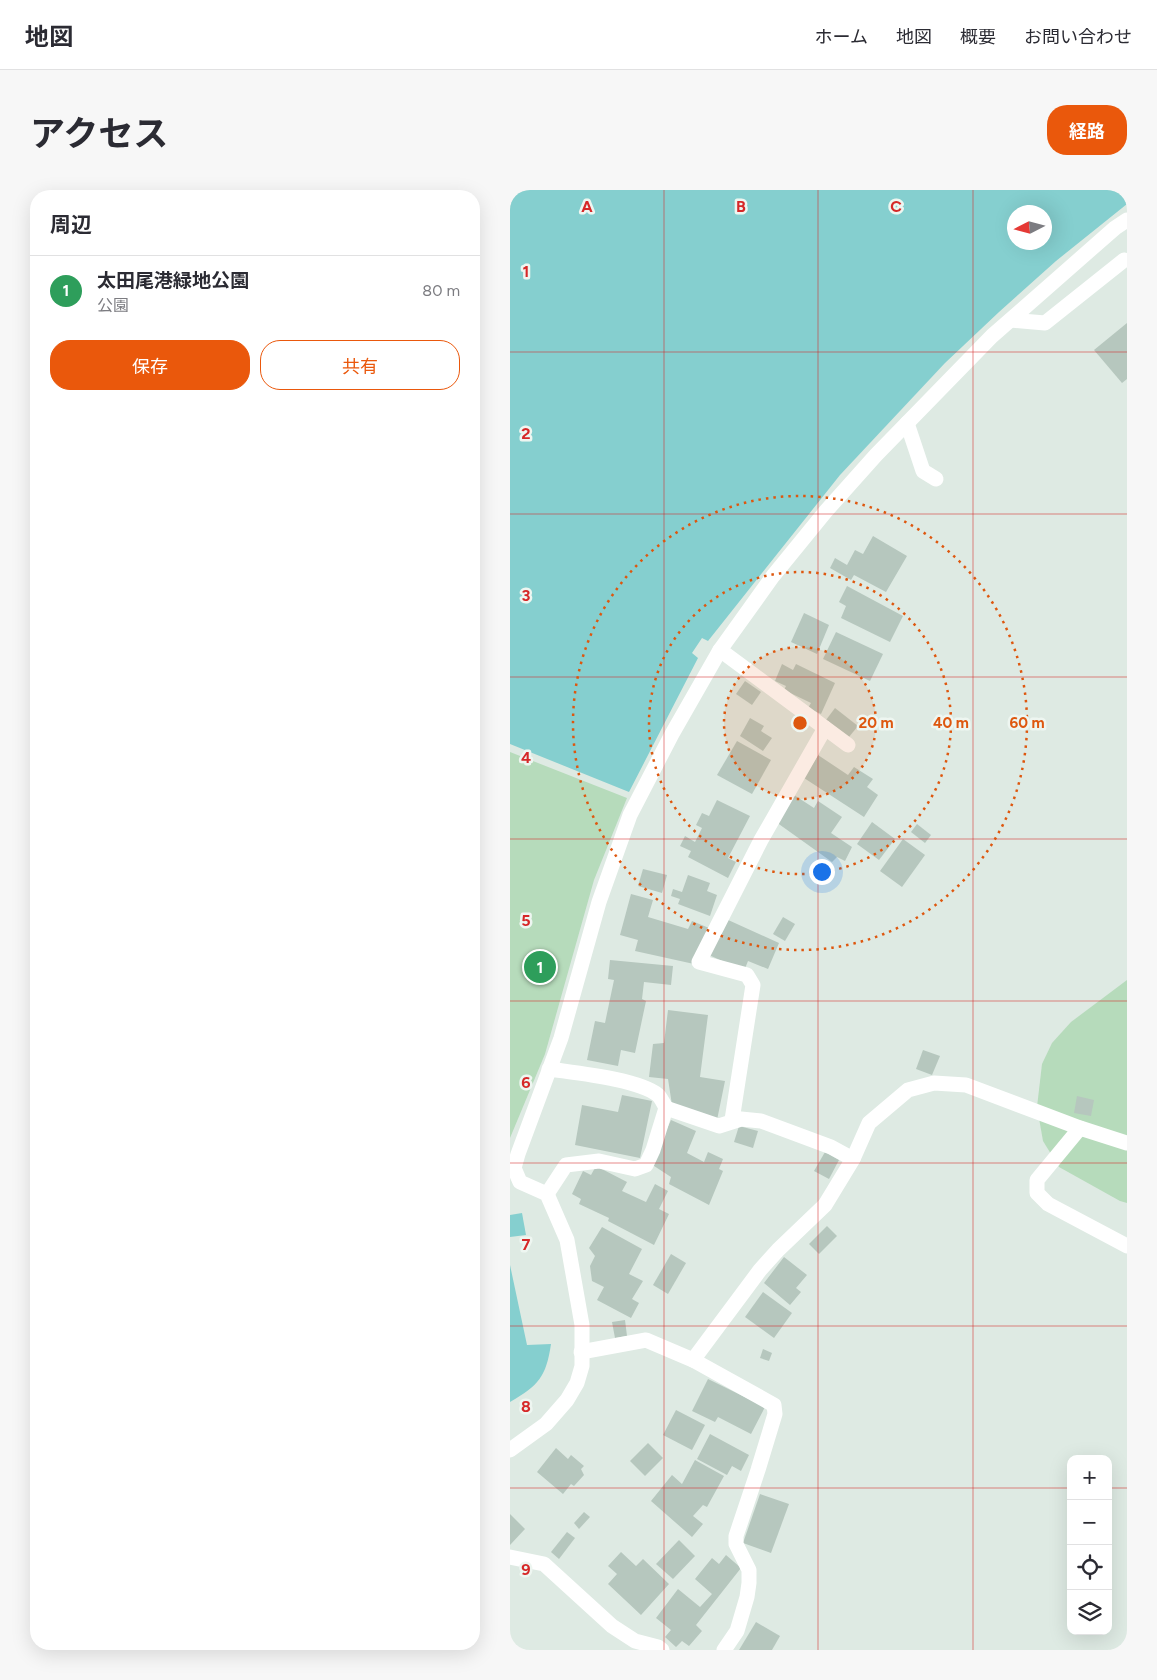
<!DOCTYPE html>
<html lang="ja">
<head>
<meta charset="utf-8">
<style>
  :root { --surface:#fff; --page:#f7f7f7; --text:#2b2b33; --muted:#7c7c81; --line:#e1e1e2; --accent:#ea580c }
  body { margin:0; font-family:Figtree,"Noto Sans JP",sans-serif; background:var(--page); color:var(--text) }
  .controls { position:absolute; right:15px; bottom:15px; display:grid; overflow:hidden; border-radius:10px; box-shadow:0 5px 20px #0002 }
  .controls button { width:45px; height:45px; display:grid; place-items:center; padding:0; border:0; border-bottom:1px solid var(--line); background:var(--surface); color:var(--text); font:25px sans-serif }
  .compass { position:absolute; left:497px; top:15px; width:45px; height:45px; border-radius:50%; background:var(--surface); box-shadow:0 5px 20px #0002; rotate:264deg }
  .you { position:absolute; left:311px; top:681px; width:18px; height:18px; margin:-12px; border:4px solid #fff; border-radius:50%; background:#1a73e8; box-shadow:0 0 0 8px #1a73e833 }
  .badge { display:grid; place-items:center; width:32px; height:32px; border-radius:50%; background:var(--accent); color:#fff; font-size:16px; font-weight:700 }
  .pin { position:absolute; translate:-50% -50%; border:2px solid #fff; box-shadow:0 1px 5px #0006 }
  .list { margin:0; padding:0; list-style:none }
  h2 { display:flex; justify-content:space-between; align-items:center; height:65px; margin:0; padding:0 20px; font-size:21px }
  h2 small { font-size:16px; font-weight:400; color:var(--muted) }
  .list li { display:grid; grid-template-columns:32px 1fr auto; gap:15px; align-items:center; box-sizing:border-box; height:70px; padding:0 20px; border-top:1px solid var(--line) }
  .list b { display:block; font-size:19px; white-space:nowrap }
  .list p { margin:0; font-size:16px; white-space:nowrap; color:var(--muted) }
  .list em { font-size:16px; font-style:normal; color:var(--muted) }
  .actions { display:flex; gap:10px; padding:15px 20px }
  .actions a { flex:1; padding:11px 0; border:1px solid var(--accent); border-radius:20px; text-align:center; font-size:18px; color:var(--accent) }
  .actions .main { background:var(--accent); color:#fff }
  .icon { flex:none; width:28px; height:28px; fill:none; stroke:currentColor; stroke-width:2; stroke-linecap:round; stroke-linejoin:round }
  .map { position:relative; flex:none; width:617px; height:1460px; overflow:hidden; border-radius:20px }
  header { display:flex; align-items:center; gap:30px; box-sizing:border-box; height:70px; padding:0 25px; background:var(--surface); border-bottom:1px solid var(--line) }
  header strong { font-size:24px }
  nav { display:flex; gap:28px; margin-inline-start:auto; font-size:18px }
  .intro { display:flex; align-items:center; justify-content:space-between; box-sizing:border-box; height:120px; padding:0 30px }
  h1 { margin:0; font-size:35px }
  .button { padding:12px 22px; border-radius:20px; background:var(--accent); color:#fff; font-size:18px; font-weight:700 }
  main { display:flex; gap:30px; padding:0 30px }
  aside { flex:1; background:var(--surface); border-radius:20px; box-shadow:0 5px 20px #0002 }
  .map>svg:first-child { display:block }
  .green { fill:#b6dbbb }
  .water { fill:#85cfcf; fill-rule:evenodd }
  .building { fill:#b6c7be }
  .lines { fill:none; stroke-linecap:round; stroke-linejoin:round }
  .street { stroke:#fff; stroke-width:15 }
  .grid { fill:none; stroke:#d62828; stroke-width:1; stroke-opacity:0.55 }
  .ring { fill:none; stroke:#de570e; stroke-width:2.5; stroke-dasharray:2.5 5 }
  .grid-label { font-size:16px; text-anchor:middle; font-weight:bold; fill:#d62828; stroke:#eef6f1; stroke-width:5; stroke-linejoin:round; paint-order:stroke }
  .centre { fill:#de570e; stroke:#eef6f1; stroke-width:2.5 }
  .ring-label { font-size:15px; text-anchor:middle; font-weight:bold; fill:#de570e; stroke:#eef6f1; stroke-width:5; stroke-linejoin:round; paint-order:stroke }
</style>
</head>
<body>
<header>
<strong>地図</strong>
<nav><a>ホーム</a><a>地図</a><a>概要</a><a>お問い合わせ</a></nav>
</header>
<div class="intro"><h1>アクセス</h1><a class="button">経路</a></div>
<main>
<aside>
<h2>周辺<small></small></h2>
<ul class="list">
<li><span class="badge" style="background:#2e9e5b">1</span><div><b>太田尾港緑地公園</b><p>公園</p></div><em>80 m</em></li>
</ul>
<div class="actions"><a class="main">保存</a><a>共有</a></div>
</aside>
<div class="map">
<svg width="617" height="1460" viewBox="0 0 617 1460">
  <rect width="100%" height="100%" fill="#deeae3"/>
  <g class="green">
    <path d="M0,562L117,608L84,690L35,864L0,948Z"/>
    <path d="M617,790V1013L610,1011L549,977L533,951L527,917L532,874L542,853L561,832Z"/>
  </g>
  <g class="water">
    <path d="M0,0H617V14L546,71L489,122L435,173L330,285L198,451L192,448L182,463L188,468L119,602L0,554ZM504,22H534V52H504Z"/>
    <path d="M12,1023L16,1045L0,1047V1025Z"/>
    <path d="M0,1075L17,1155L41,1154C36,1187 29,1195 0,1212Z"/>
  </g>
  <g class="building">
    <path d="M617,133V189L612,193L584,160Z"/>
    <path d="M363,346L397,366L376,402L344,385L341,390L320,378L325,368L337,375L345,360L353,364Z"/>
    <path d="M337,396L393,426L380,452L331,428L336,416L329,412Z"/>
    <path d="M294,423L319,435L307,464L281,452Z"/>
    <path d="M326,442L373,464L360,491L313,469Z"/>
    <path d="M272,474L283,480L286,474L325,493L311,524L298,518L301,513L274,500L276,496L265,491Z"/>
    <path d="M235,491L251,502L242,515L226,504Z"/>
    <path d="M325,518L348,536L339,547L316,530Z"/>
    <path d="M240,528L254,536L251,541L262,548L253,561L230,546Z"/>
    <path d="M227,551L261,570L242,604L207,585Z"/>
    <path d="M308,565L338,585L344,577L363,589L357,597L368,605L354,627L294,588Z"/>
    <path d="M284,605L304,618L308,611L332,627L321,643L342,657L335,671L327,667L322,672L266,632Z"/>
    <path d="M207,610L240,626L218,668L226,672L218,688L178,667L181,661L170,656L175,646L185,652L192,638L186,635L192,623L199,626Z"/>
    <path d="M362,632L385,649L369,670L347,654Z"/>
    <path d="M407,634L421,645L415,653L401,642Z"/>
    <path d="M393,649L415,665L392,697L370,681Z"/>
    <path d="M133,679L157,685L152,703L128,696Z"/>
    <path d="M178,685L200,693L197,701L207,705L200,726L168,714L170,709L161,706L163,699L172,702Z"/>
    <path d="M121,704L143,710L138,727L178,739L182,731L199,738L184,774L125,761L128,750L110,745Z"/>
    <path d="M273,727L285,734L275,751L263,744Z"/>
    <path d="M216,729L269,753L258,779L238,771L234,781L199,765Z"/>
    <path d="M100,770L163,776L161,795L134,792L132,809L136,811L125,863L111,860L108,876L77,870L85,831L95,833L104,790L98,789Z"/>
    <path d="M158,820L198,825L190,887L215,891L207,930L162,915L158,889L139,887L143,854L154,853Z"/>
    <path d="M413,860L430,866L422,885L406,879Z"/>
    <path d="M112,905L142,911L130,968L65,955L72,915L108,922Z"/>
    <path d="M567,906L584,910L581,926L564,923Z"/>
    <path d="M161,930L186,941L177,963L194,972L198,962L213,969L209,979L213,981L199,1015L159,994L161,987L141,974Z"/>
    <path d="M229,936L248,941L243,958L224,952Z"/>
    <path d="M315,962L329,970L319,989L304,981Z"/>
    <path d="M86,976L117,992L112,1001L136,1012L145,994L158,1001L149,1019L159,1024L144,1055L98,1031L99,1028L69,1014L71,1009L62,1004L73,981L81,985Z"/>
    <path d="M317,1036L327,1046L309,1064L299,1054Z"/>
    <path d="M92,1037L132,1059L119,1084L133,1091L122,1109L129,1113L121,1128L87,1110L94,1097L82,1091L80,1076L85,1066L79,1058Z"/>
    <path d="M161,1064L176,1073L158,1104L143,1095Z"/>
    <path d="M274,1067L297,1085L286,1098L291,1102L280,1115L254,1093Z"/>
    <path d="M253,1102L282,1123L264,1148L235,1127Z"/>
    <path d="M115,1130L117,1146L105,1148L102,1132Z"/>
    <path d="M253,1159L262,1163L259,1171L250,1168Z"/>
    <path d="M198,1189L255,1217L241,1244L208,1227L205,1232L182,1221Z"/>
    <path d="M166,1220L195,1235L182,1260L153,1245Z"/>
    <path d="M200,1244L239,1265L231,1281L222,1276L217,1285L187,1269Z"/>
    <path d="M138,1253L153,1268L135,1286L120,1271Z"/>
    <path d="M46,1258L58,1269L61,1265L74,1276L71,1279L74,1285L64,1296L61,1294L53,1304L27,1282Z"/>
    <path d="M185,1270L214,1286L197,1317L193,1315L183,1326L193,1334L182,1347L141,1311L162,1285L172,1294Z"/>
    <path d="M250,1304L279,1314L261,1363L233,1353Z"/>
    <path d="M74,1322L80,1327L69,1339L64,1333Z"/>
    <path d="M0,1324L15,1339L0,1355Z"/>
    <path d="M57,1342L65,1348L49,1369L41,1362Z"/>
    <path d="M169,1350L185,1366L163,1389L146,1374Z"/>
    <path d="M111,1362L126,1376L133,1369L159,1394L131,1425L98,1394L107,1384L98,1376Z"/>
    <path d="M216,1365L231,1378L186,1435L192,1441L179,1456L172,1451L166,1457L155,1447L161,1440L146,1428L168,1399L190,1417L202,1404L185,1389L202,1368L209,1374Z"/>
    <path d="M246,1432L270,1446L262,1460H229Z"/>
  </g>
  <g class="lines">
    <g class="street">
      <path d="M501,130L535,133L614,70"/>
      <path d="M397,233L413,281L426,289"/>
      <path d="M210,460L338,555"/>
      <path d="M156,918L209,936L231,929L251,931L321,957L343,969"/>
      <path d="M222,930L243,795L237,785L189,772L251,650L315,538"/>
      <path d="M570,938L527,990V1003L538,1014L617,1056"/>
      <path d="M37,1004L56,975L89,971L125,979L136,975L143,960L156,918C154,914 151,908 148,905C128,889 66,883 39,879"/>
      <path d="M71,1162L136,1150L183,1170"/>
      <path d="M0,1260L36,1234L57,1210L67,1193L72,1176V1135L57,1050L37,1004L10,992L4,978L8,964L51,848L89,712L120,625L162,544L210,460L263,386L316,321L366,265L482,146L605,38L617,30"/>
      <path d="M0,1367L34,1374L102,1436L125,1451L148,1457L152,1460"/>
      <path d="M214,1460L227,1441L237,1407L239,1393V1380L226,1354V1346L248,1280L265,1224L264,1215L183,1170L250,1080L268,1060L315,1015L343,969L359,933L398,900L424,893L456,895L570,938L617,953"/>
    </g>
  </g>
  <path class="grid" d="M154,0V1460M308,0V1460M463,0V1460M0,162H617M0,324H617M0,487H617M0,649H617M0,811H617M0,973H617M0,1136H617M0,1298H561M598,1298H617"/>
  <circle cx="290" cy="533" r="76" fill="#de570e" fill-opacity=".12"/>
  <g class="ring">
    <circle cx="290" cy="533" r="76"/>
    <circle cx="290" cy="533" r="151"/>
    <circle cx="290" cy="533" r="227"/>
  </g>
  <g class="grid-label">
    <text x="77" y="22">A</text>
    <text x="231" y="22">B</text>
    <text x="386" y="22">C</text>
    <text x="16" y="87">1</text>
    <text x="16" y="249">2</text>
    <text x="16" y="411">3</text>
    <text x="16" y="573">4</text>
    <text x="16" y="736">5</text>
    <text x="16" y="898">6</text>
    <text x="16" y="1060">7</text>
    <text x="16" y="1222">8</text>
    <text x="16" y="1385">9</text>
  </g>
  <circle cx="290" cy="533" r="8" class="centre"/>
  <g class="ring-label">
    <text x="366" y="538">20 m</text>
    <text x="441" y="538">40 m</text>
    <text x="517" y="538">60 m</text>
  </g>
</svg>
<div class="controls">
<button>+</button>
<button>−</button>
<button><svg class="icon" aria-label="locate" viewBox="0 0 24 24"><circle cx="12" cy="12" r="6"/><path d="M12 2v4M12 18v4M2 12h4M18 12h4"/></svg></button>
<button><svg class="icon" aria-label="layers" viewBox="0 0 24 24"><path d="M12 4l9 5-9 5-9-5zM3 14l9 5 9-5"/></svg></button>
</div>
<svg class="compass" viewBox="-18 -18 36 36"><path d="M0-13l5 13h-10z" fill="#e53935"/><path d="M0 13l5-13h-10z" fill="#7c7c81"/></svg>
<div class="you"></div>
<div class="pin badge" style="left:30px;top:777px;background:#2e9e5b">1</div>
</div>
</main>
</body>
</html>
